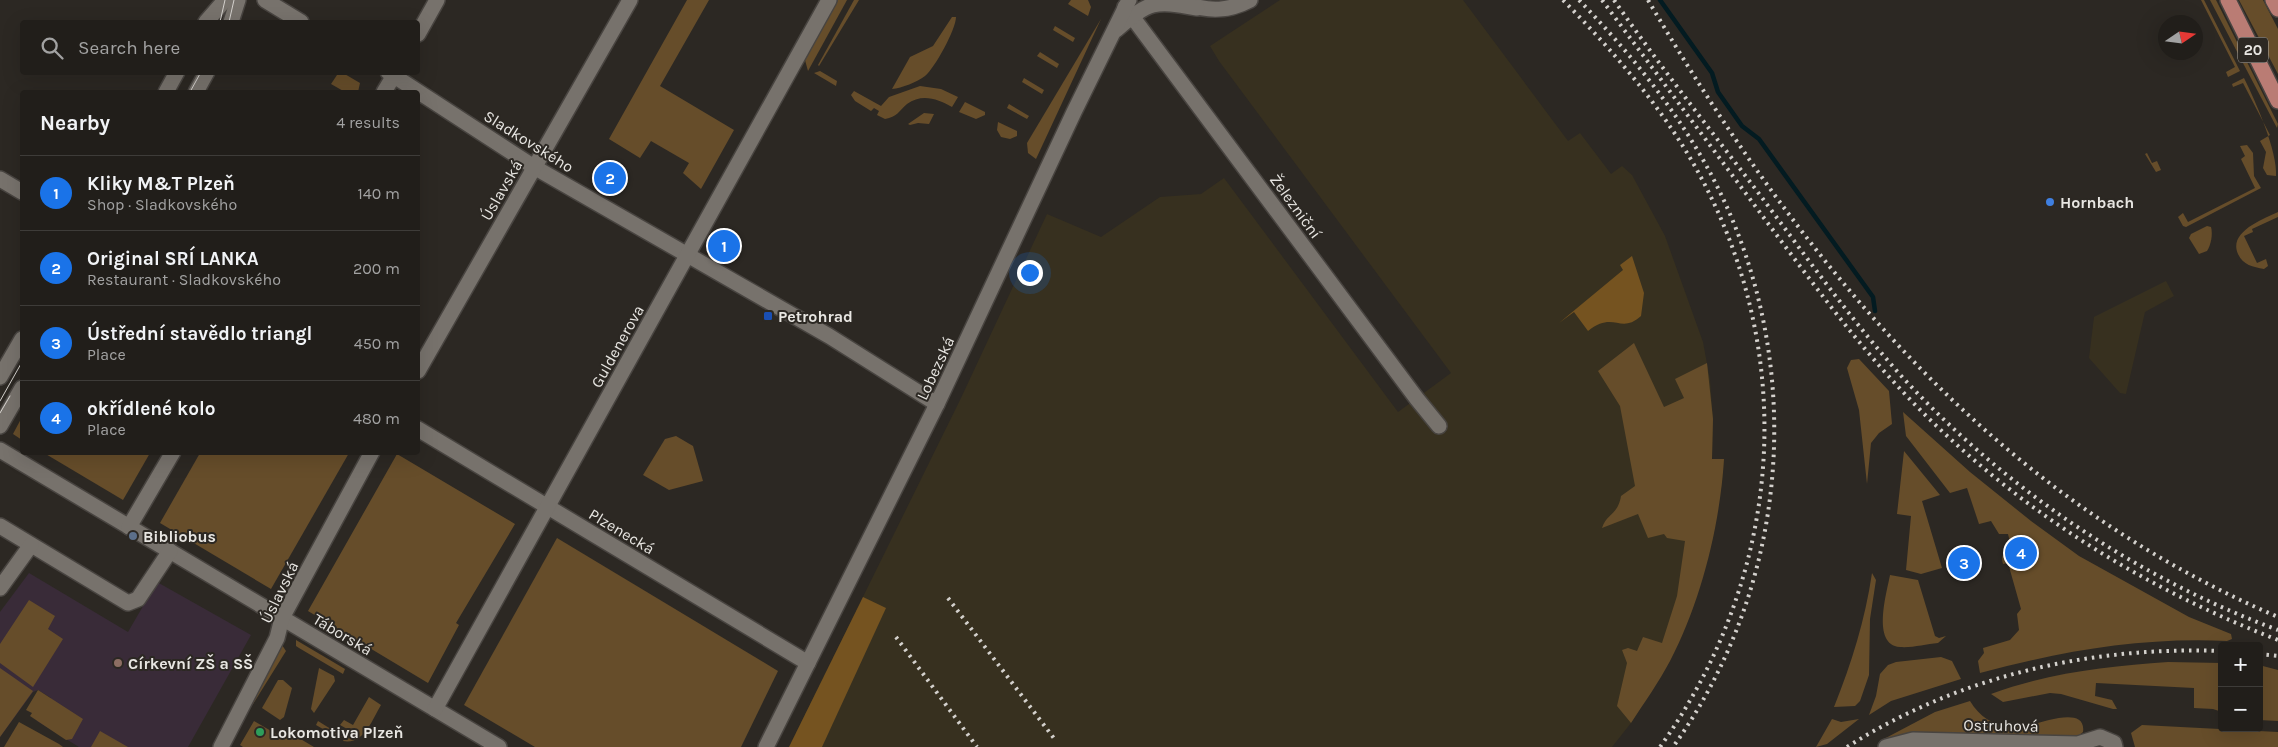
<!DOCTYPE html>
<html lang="en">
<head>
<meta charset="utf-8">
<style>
  :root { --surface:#211e1a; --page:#2d2b27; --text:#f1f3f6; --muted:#a2a2a2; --line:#3e3c39; --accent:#1a73e8 }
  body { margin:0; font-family:Karla,sans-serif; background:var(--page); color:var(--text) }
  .controls { position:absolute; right:15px; bottom:15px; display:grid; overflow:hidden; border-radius:5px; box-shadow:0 5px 20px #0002 }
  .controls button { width:45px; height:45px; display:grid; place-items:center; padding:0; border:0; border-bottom:1px solid var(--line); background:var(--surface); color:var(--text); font:25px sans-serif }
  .compass { position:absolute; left:2158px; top:15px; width:45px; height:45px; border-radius:50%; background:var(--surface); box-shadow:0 5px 20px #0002; rotate:77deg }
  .you { position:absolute; left:1029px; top:272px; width:18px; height:18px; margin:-12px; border:4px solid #fff; border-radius:50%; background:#1a73e8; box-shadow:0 0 0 8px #1a73e833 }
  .badge { display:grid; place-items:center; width:32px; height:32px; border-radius:50%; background:var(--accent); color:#fff; font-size:16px; font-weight:700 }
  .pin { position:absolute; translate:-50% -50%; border:2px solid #fff; box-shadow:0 1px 5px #0006 }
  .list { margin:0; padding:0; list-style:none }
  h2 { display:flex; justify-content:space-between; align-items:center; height:65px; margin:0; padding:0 20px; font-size:21px }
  h2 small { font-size:16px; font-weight:400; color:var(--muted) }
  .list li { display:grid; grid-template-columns:32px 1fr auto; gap:15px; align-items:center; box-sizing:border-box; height:75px; padding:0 20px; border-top:1px solid var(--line) }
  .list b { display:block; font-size:19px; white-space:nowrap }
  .list p { margin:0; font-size:16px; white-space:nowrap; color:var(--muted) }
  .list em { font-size:16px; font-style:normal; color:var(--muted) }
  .icon { flex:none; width:28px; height:28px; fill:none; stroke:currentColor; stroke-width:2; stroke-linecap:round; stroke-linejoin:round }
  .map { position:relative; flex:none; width:2278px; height:747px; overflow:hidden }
  .search { position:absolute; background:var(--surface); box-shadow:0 5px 20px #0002; left:20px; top:20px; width:400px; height:55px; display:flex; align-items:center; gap:12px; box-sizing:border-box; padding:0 18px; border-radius:5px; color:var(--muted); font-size:19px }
  .panel { position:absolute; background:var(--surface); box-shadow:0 5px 20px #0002; left:20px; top:90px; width:400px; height:365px; border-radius:5px }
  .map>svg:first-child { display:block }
  .industrial { fill:#37301f }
  .education { fill:#392b38 }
  .green { fill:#664d2a }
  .forest { fill:#755320 }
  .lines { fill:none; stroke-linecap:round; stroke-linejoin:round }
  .stream { stroke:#031b21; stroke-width:4.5 }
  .street-casing { stroke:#484440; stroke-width:18 }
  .secondary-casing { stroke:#484440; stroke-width:18 }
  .primary-casing { stroke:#484440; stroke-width:18 }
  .street { stroke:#77726c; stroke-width:15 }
  .secondary { stroke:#77726c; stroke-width:15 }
  .primary { stroke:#ba7c74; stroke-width:15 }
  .tram { stroke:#d4d1cd; stroke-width:1 }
  .rail { stroke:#d4d1cd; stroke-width:4; stroke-dasharray:2.5 5; stroke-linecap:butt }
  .shop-dot { fill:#3f7fe0; stroke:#2c2823; stroke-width:2 }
  .transit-dot { fill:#1a4fb4; stroke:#2c2823; stroke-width:2 }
  .service-dot { fill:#5c6f8a; stroke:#2c2823; stroke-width:2 }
  .education-dot { fill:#8d6e63; stroke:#2c2823; stroke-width:2 }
  .leisure-dot { fill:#2e9e5b; stroke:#2c2823; stroke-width:2 }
  .labels { text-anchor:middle; stroke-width:4; stroke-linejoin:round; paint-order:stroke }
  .shield { fill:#2c2823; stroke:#b0ada9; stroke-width:1 }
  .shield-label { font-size:15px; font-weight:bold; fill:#e8e6e2 }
  .street-label { font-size:16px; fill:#e8e6e2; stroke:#2c2823 }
  .poi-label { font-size:16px; font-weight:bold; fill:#e8e6e2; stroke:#2c2823; text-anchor:start }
</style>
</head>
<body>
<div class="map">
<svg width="2278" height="747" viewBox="0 0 2278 747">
  <rect width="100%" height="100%" fill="#2c2823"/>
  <g class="industrial">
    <path d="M1280,0H1463L1568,141L1580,133L1611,174L1622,166L1632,175L1665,236L1703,342L1710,380L1713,419L1712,459H1724L1722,483L1713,538L1692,611L1670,661L1631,723L1612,747H789L961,398L1047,214L1101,237L1160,197L1201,194L1224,178L1398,412L1451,373L1219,61L1210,46Z"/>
    <path d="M2166,281L2174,296L2145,312L2126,394L2120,393L2089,358L2094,317Z"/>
  </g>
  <path class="education" d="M29,573L128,632L157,582L251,635L188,747H79L37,721L51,698L38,690L33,692L0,737V612Z"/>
  <g class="green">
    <path d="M687,0H709L660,86L734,130L701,189L683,173L689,163L651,141L640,158L609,139Z"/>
    <path d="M838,0H847L808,71L805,60Z"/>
    <path d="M854,0H859L819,66L818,65Z"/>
    <path d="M1071,0H1088L1091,7L1088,16L1068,4Z"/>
    <path d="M2201,0H2204L2240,71L2228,77L2226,72L2235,67Z"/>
    <path d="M2210,0H2216L2278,124L2277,128Z"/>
    <path d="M2239,0H2263L2278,29V74Z"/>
    <path d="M952,17H956C956,29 935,68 925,76C917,82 902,88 892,89L910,57L933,46Z"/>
    <path d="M1101,19L1036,159L1028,153L1027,143Z"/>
    <path d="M1055,26L1075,38L1073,42L1053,30Z"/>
    <path d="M1040,52L1059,64L1057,68L1037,56Z"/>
    <path d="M820,71L837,81L836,86L814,73Z"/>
    <path d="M339,72L343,73L360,83L358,92H345L331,84Z"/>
    <path d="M1024,78L1044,90L1042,94L1022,82Z"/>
    <path d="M2244,78C2255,100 2278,152 2276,176L2267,175L2263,168L2266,152L2260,141L2270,135L2243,83L2233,87L2232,84Z"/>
    <path d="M920,86L941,89L958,97L952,107C938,99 922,93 907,104C899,111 897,117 885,119L877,115L879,111L874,108L871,111L855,101L851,95L854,91L881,106L889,97Z"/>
    <path d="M965,102L985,112V115L976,119L959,112Z"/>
    <path d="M1009,104L1029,116L1027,119L1007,108Z"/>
    <path d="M924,113L934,114L929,124L918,123L910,125L908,124Z"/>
    <path d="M998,122L1017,131V136L1010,139L1001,137L997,130Z"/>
    <path d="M2247,145L2253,153L2254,176L2261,188L2186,227L2183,226L2178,217L2183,213L2188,222L2255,188L2241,159L2245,156L2240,146Z"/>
    <path d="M2147,153L2152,163L2157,161L2161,170L2156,172L2145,154Z"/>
    <path d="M2278,212V217L2252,229L2253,232L2244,236L2257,263L2266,259L2268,266L2264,269C2253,267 2243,265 2238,254C2228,232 2263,219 2278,212Z"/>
    <path d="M2207,226L2211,227C2213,234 2211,245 2207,251L2199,254L2189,238L2191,234Z"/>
    <path d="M1634,343L1664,407L1684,398L1675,379L1707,363L1713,419L1712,459H1724C1720,525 1701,602 1670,661C1659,682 1644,703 1631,723L1617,706L1627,663L1622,650L1628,648L1637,651L1643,637L1662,643L1677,596L1685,541L1667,538L1664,534L1648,538L1638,514L1602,528C1607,513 1618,515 1621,496L1635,486L1620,406L1598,371Z"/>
    <path d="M1859,359L1889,391L1892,424L1879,433L1871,443L1867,484L1859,410L1847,368L1851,360Z"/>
    <path d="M1903,412L1970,472L2031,521L2079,556L2189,617L2231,634L2232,639L2227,641C2142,637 2062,651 1980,673L1978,661L1984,653L1983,648L2010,640L2019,630L2017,614L2021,609L2008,563L2003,564C2000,555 2005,552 2011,546L2008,534H1999L1991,521L1979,524L1967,488L1950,493L1906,436Z"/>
    <path d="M22,417V440L13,434Z"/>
    <path d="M676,436L693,446L703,481L669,490L643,475L665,439Z"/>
    <path d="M1904,451L1940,495L1922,501L1942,568L1921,574L1906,570L1911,516L1897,514Z"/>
    <path d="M44,453H150L123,500Z"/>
    <path d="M200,453H349L271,589L160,523Z"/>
    <path d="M397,454L515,524L456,623L459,625L428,683L308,611Z"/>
    <path d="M557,538L778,671L741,747H535L464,705Z"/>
    <path d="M1872,573L1876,580L1870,619L1869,675L1860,701L1855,706L1834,707C1852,662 1865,620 1872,573Z"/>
    <path d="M1890,575L1918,580L1935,636L1939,638L1946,636L1938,643C1926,644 1912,648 1900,647C1871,645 1887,592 1890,575Z"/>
    <path d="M29,600L55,616L48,629L63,639L33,687L0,663V644Z"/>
    <path d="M296,640L345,669L343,674L299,648L296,646Z"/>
    <path d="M282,645L286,651L253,704L250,702Z"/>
    <path d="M1941,657L1952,661L1961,679L1891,701L1869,715L1876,696L1880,674L1888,665L1896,662Z"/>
    <path d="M2168,662L2222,663V712L2213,709L2194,708V688L2096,683L2095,696L2112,700L2117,709H2113L2061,694L2050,693L2003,702L1991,694C2047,673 2109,666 2168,662Z"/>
    <path d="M2259,665L2278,670V721L2259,720Z"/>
    <path d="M0,668L33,691L0,737Z"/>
    <path d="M319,668L334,676L335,681L314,713L311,709Z"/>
    <path d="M278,680H283L292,688L284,717L280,720L262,708Z"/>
    <path d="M38,690L83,719L72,739L66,740L30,716L32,713L26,710Z"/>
    <path d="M369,697L381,705C372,720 364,745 343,741L349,730L340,725L344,720L353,725Z"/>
    <path d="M1970,701C1980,717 1992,725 2011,727C2016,727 2022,727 2027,726C2038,724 2087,704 2083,732L2076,738L1901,736L1880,741L1935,712Z"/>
    <path d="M1832,719L1841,722L1859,719L1827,744L1816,747Z"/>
    <path d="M254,721L278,735L282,728L314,747H243L240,745Z"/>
    <path d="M318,721L342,736L340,739L316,725Z"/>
    <path d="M19,722L59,744L63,747H4Z"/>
    <path d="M2142,725L2278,732V747H2135L2131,733Z"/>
    <path d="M100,731L128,747H91Z"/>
  </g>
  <g class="forest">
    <path d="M1632,256L1644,293L1641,316C1620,335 1614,310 1588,331L1574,312L1559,323L1623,270L1620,265Z"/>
    <path d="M863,597L886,608L822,747H789Z"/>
  </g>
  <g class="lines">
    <path class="stream" d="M1660,0L1712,73L1718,92L1742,126L1759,139L1873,297L1875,311"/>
    <defs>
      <g id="street">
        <path d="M265,0L301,22"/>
        <path d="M1125,7L1417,399L1439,426"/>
        <path d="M418,34L437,0"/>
        <path d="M388,72L534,167L829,336L937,404"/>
        <path d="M384,92L396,72"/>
        <path d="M0,179L22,192"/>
        <path d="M418,371L630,0"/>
        <path d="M418,429L808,663"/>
        <path d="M0,450L499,747"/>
        <path d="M0,526L128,603L138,599L170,551"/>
        <path d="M129,527L173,452"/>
        <path d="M0,588L31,545"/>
        <path d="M435,709L829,0"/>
        <path d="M221,747L277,638L282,618L372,452"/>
        <path d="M1886,747L1913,740L2078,744L2100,737L2114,743L2115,747"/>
      </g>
      <g id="secondary">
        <path d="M1188,4C1210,12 1229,11 1250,0"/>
        <path d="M206,22L225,0"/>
        <path d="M231,22L238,0"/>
        <path d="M1116,30C1150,1 1153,0 1197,8"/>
        <path d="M166,92L177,72"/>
        <path d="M196,92L207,72"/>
        <path d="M0,377L22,339"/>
        <path d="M0,426L22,388"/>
        <path d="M766,747L937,404L1074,112L1129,0"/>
      </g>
      <g id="primary">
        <path d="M2228,0L2278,101"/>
        <path d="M2273,0L2278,9"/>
      </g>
    </defs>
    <use href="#street" class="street-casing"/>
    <use href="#secondary" class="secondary-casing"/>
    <use href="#primary" class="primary-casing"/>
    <use href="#street" class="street"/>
    <use href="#secondary" class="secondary"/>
    <use href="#primary" class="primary"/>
    <g class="tram">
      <path d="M220,22L225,0"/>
      <path d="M229,22L234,0"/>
      <path d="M190,92L201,72"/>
      <path d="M0,401L22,362"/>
      <path d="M0,413L10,396"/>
    </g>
    <g class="rail">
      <path d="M1563,0C1613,51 1662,107 1697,170C1800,356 1783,575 1660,747"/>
      <path d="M1579,0C1631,54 1681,115 1715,182C1807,363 1791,582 1673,747"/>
      <path d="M1602,0C1656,73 1710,145 1764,218C1820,293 1875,369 1944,433C2041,524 2154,592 2278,640"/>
      <path d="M1614,0C1659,65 1709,128 1757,191C1805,255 1851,320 1904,379C2006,489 2137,578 2278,630"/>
      <path d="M1648,0C1802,263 1991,494 2278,617"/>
      <path d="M2016,554L2025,551"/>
      <path d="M948,598L1056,741"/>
      <path d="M896,637L977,747"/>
      <path d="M2259,654L2278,656"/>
      <path d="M1847,747C1959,676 2090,646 2222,651"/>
    </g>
  </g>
  <circle class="shop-dot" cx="2050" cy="202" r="5"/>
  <rect class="transit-dot" x="763" y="311" width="10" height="10" rx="2.5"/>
  <circle class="service-dot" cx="133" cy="536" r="5"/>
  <circle class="education-dot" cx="118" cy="663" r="5"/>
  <circle class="leisure-dot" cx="260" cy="732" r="5"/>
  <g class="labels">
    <rect class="shield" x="2238" y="37.5" width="30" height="25" rx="4"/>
    <g class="shield-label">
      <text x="2253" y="55">20</text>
    </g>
    <g class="street-label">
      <text transform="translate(529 141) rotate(32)" y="6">Sladkovského</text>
      <text transform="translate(501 190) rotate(-60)" y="6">Úslavská</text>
      <text transform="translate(1296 206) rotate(54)" y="6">Železniční</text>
      <text transform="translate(617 346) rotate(-61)" y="6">Guldenerova</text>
      <text transform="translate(935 368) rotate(-65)" y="6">Lobezská</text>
      <text transform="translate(622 531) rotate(31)" y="6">Plzenecká</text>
      <text transform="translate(279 592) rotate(-64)" y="6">Úslavská</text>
      <text transform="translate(343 634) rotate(31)" y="6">Táborská</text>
      <text transform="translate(2001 725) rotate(1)" y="6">Ostruhová</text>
    </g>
    <g class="poi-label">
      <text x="2060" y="208">Hornbach</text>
      <text x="778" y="322">Petrohrad</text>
      <text x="143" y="542">Bibliobus</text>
      <text x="128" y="669">Církevní ZŠ a SŠ</text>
      <text x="270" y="738">Lokomotiva Plzeň</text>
    </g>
  </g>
</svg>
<div class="controls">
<button>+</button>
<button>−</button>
</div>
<svg class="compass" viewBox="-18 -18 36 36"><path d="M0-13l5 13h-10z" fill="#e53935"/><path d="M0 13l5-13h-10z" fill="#a2a2a2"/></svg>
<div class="you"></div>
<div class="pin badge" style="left:724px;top:246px">1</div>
<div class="pin badge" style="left:610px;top:178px">2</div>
<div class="pin badge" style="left:1964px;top:563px">3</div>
<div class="pin badge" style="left:2021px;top:553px">4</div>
<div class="search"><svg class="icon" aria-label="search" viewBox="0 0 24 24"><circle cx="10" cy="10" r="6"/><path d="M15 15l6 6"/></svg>Search here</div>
<section class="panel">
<h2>Nearby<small>4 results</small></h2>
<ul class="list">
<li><span class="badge">1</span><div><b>Kliky M&amp;T Plzeň</b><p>Shop · Sladkovského</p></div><em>140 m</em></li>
<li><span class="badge">2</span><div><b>Original SRÍ LANKA</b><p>Restaurant · Sladkovského</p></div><em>200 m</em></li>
<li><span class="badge">3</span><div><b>Ústřední stavědlo triangl</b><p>Place</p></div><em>450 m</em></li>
<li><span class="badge">4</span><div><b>okřídlené kolo</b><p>Place</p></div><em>480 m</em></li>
</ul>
</section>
</div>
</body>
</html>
